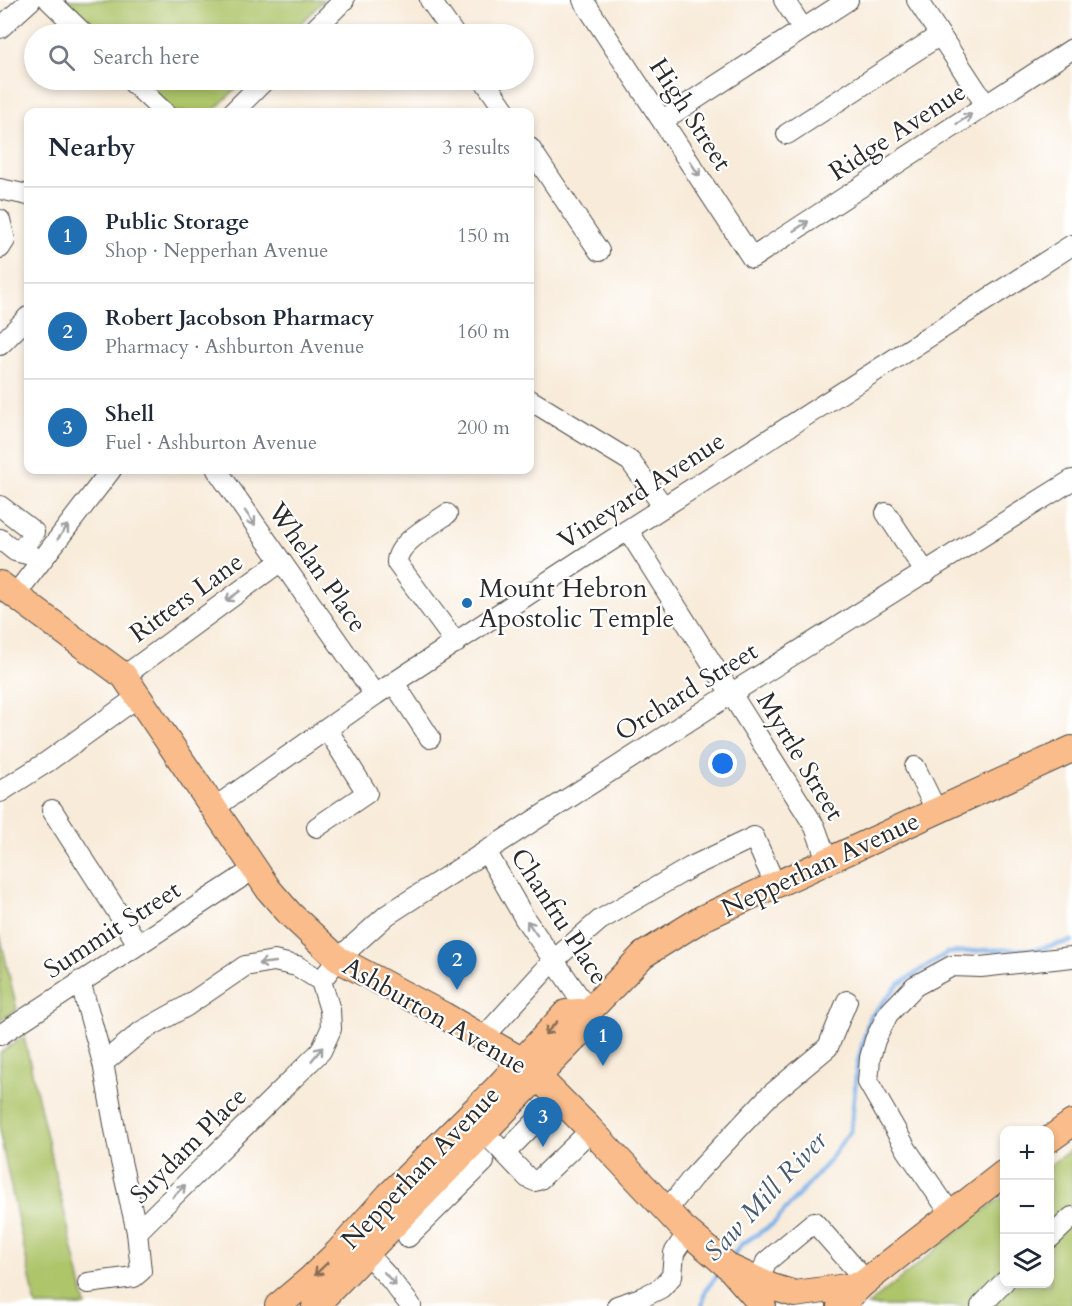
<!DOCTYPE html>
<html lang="en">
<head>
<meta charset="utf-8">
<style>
  :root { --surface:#fff; --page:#f6f6f7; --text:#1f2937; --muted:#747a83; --line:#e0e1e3; --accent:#1f6fb2 }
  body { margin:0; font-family:Cardo,serif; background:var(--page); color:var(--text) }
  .controls { position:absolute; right:18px; bottom:18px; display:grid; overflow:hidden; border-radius:12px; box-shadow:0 3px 9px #0003 }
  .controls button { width:54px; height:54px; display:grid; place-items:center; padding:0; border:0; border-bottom:2px solid var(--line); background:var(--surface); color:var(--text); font:30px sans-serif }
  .you { position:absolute; left:723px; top:764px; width:21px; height:21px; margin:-15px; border:4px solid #fff; border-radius:50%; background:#1a73e8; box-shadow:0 0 0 9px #1a73e833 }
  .badge { display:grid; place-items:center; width:39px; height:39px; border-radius:50%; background:var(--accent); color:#fff; font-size:20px; font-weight:700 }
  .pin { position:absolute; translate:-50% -50px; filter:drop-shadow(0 2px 3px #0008) }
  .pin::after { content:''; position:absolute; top:32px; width:21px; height:18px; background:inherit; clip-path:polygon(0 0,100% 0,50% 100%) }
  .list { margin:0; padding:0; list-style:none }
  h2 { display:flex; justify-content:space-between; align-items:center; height:78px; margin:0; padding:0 24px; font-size:26px }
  h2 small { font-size:20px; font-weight:400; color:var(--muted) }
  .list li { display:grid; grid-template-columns:39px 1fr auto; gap:18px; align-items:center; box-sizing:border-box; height:96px; padding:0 24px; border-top:2px solid var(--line) }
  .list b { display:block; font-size:22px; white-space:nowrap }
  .list p { margin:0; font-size:20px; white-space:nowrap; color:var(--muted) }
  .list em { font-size:20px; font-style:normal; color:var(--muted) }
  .icon { flex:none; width:33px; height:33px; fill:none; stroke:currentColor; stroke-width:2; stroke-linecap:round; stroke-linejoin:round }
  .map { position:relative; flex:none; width:1072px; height:1306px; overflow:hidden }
  .search { position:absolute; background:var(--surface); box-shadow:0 3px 9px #0003; left:24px; top:24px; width:510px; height:66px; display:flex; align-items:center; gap:15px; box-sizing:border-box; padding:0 21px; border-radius:33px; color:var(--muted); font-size:22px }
  .panel { position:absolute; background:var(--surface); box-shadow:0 3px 9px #0003; left:24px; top:108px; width:510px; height:366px; border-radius:12px }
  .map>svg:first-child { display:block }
  .green { fill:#aec56a; stroke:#6c784a; stroke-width:1.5 }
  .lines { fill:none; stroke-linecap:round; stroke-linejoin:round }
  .stream { stroke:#7bb0e9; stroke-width:4.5 }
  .minor-casing { stroke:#4a4845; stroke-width:22 }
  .major-casing { stroke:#4a4845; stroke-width:28 }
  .minor { stroke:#fff; stroke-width:20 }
  .major { stroke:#f9bc8a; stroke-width:26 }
  .oneway { stroke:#a0a0a0 }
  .oneway2 { stroke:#886c56 }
  .poi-dot { fill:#1f6fb2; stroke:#fff; stroke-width:2 }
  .labels { text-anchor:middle; stroke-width:4.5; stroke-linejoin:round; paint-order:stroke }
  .street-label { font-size:26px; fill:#2b2b2b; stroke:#fff }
  .poi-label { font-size:26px; fill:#2b2b2b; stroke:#fff; text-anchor:start }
  .water-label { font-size:27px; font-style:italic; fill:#475a6e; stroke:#fff }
</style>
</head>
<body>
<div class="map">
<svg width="1072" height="1306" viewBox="0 0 1072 1306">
  <rect width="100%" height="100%" fill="#fff"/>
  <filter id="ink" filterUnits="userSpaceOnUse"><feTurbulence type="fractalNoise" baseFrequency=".0167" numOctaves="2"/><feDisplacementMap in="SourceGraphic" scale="12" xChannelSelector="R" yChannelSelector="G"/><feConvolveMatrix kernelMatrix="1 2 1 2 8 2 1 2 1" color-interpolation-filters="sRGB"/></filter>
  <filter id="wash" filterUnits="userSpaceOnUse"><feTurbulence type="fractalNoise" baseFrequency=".008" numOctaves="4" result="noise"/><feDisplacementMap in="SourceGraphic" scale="24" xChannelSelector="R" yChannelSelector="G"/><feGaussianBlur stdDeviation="1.35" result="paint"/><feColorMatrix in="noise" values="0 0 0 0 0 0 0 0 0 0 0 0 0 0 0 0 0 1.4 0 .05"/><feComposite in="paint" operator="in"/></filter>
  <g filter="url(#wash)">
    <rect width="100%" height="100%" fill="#f8ebd9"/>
    <g class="green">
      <path d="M68,0H324L290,34H95L68,8Z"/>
      <path d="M140,80H245L212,112H173Z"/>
      <path d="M0,935L17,1010L0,1021Z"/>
      <path d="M24,1037L86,1306H36L0,1135V1053Z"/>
      <path d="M1072,1149V1306H867L979,1214L1004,1196V1284H1050V1165Z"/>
    </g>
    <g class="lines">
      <g class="stream">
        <path d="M731,1258L742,1244L773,1224L828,1162L851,1130L857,1066L869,1019L898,985L947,953L987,950L1037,949L1072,941"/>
        <path d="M702,1306L705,1291L720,1272"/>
      </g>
    </g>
  </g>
  <g filter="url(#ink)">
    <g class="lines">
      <defs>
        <g id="minor">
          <path d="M49,0L84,34"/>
          <path d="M430,0L454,34"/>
          <path d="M583,0L752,258L1072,49"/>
          <path d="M784,0L803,29"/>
          <path d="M917,0L986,105"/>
          <path d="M0,28L31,0"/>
          <path d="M310,34L344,0"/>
          <path d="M130,80L164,112"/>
          <path d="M484,80L506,112"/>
          <path d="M233,112L265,80"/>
          <path d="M663,120L848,0"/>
          <path d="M787,134L940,35"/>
          <path d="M530,148L599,251"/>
          <path d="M0,189L28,195"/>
          <path d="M0,220L5,240L0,248"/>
          <path d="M0,345L28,317"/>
          <path d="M530,400L630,461L664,507"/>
          <path d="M217,470L375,695"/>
          <path d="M0,506L34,532L20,552"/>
          <path d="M886,513L926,573"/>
          <path d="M447,514C432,525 396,543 397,563L456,643"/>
          <path d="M628,530L815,827L827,860"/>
          <path d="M0,539L15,551L31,555"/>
          <path d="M15,595L111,470"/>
          <path d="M124,676L281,561"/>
          <path d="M394,683L430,738"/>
          <path d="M915,767L936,810"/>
          <path d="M0,792L47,762L139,696"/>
          <path d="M214,808L375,695L587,556L1072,245"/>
          <path d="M52,810L138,944"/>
          <path d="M317,827L367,793L327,729"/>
          <path d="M486,851L525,919L589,1011"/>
          <path d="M80,981L103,1063L120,1157L137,1232L141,1271L134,1277L88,1283"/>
          <path d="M321,981L338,959L387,915L732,693L1072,480"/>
          <path d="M0,1035L254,869"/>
          <path d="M483,1038L554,960L600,920L691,867L754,837L775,884"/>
          <path d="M103,1063L142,1031L185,1007L245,966L274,961L297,966L321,981"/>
          <path d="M484,1132L528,1178L535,1181L540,1179L591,1130"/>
          <path d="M505,1153L559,1098"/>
          <path d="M666,1211L693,1177L768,1097L828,1047L847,1001"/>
          <path d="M951,1214L907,1150L868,1082L870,1058L875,1040L888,1014L915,986L952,966L981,967L1072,957"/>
          <path d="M137,1232L321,1051L331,1029L330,1010L321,981"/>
          <path d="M408,1237L484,1162L469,1147"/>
          <path d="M1050,1238L1072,1217"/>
          <path d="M367,1254L390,1279L411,1306"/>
          <path d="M759,1281L766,1262L814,1222L866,1281"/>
          <path d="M617,1306L641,1298L661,1288L672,1276L674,1253L688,1232"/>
          <path d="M981,1306L1004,1282"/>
        </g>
        <g id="major">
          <path d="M0,584L124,676L269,890L290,914L338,959L443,1015L521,1060L589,1128L683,1228L729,1267L763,1306"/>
          <path d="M1050,1139L1072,1123"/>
          <path d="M735,1270L772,1287L795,1294L861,1285"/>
          <path d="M278,1306L309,1280L338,1252L389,1195L496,1089L566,1013L589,1011"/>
          <path d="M315,1306L578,1035L589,1011L643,955L703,918L1072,749"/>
          <path d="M840,1306L861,1285L1004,1173"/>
        </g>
      </defs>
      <use href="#minor" class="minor-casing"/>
      <use href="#major" class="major-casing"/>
      <use href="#minor" class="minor"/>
      <use href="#major" class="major"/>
    </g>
    <defs><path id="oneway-shaft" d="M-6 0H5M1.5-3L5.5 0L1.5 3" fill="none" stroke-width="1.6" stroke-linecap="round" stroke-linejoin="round" transform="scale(1.5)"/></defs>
    <g class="oneway">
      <use href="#oneway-shaft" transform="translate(964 119) rotate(-33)"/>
      <use href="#oneway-shaft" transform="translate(695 169) rotate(57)"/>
      <use href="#oneway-shaft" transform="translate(801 226) rotate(-33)"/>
      <use href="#oneway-shaft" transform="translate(250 518) rotate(55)"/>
      <use href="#oneway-shaft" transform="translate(63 532) rotate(-53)"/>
      <use href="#oneway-shaft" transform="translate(233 596) rotate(144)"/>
      <use href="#oneway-shaft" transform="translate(532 928) rotate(-125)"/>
      <use href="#oneway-shaft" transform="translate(267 963) rotate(174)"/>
      <use href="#oneway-shaft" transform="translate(317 1054) rotate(-51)"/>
      <use href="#oneway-shaft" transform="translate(179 1191) rotate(-45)"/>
      <use href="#oneway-shaft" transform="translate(390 1279) rotate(49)"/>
    </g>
    <g class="oneway2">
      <use href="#oneway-shaft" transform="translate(551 1028) rotate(133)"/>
      <use href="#oneway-shaft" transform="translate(321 1269) rotate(136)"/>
    </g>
  </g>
  <circle class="poi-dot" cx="467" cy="603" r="6"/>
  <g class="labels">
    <g class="street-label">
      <text transform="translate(691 114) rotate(57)" y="9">High Street</text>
      <text transform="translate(897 131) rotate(-33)" y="9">Ridge Avenue</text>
      <text transform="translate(641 490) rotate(-33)" y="9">Vineyard Avenue</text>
      <text transform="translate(318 567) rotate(55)" y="9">Whelan Place</text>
      <text transform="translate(186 597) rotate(-36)" y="9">Ritters Lane</text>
      <text transform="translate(686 691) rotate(-32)" y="9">Orchard Street</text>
      <text transform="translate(801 756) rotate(59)" y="9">Myrtle Street</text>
      <text transform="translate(820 864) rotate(-25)" y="9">Nepperhan Avenue</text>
      <text transform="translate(560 916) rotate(57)" y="9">Chanfru Place</text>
      <text transform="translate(112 929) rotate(-33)" y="9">Summit Street</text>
      <text transform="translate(435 1015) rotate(30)" y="9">Ashburton Avenue</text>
      <text transform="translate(188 1145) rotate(-45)" y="9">Suydam Place</text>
      <text transform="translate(420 1167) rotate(-46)" y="9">Nepperhan Avenue</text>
    </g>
    <g class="poi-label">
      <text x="479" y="597">Mount Hebron<tspan x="479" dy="30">Apostolic Temple</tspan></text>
    </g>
    <g class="water-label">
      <text transform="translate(765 1196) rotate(-47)" y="9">Saw Mill River</text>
    </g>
  </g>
</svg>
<div class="controls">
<button>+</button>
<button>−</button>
<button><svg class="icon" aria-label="layers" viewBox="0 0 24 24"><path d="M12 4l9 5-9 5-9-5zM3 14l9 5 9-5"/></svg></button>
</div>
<div class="you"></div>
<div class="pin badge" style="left:603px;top:1066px">1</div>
<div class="pin badge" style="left:457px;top:990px">2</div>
<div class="pin badge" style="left:543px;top:1147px">3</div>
<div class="search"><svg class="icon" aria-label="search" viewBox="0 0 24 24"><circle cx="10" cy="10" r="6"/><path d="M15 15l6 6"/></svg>Search here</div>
<section class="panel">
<h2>Nearby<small>3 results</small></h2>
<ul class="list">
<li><span class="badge">1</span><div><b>Public Storage</b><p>Shop · Nepperhan Avenue</p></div><em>150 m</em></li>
<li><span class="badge">2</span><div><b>Robert Jacobson Pharmacy</b><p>Pharmacy · Ashburton Avenue</p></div><em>160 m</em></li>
<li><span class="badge">3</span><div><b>Shell</b><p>Fuel · Ashburton Avenue</p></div><em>200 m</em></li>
</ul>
</section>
</div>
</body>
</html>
